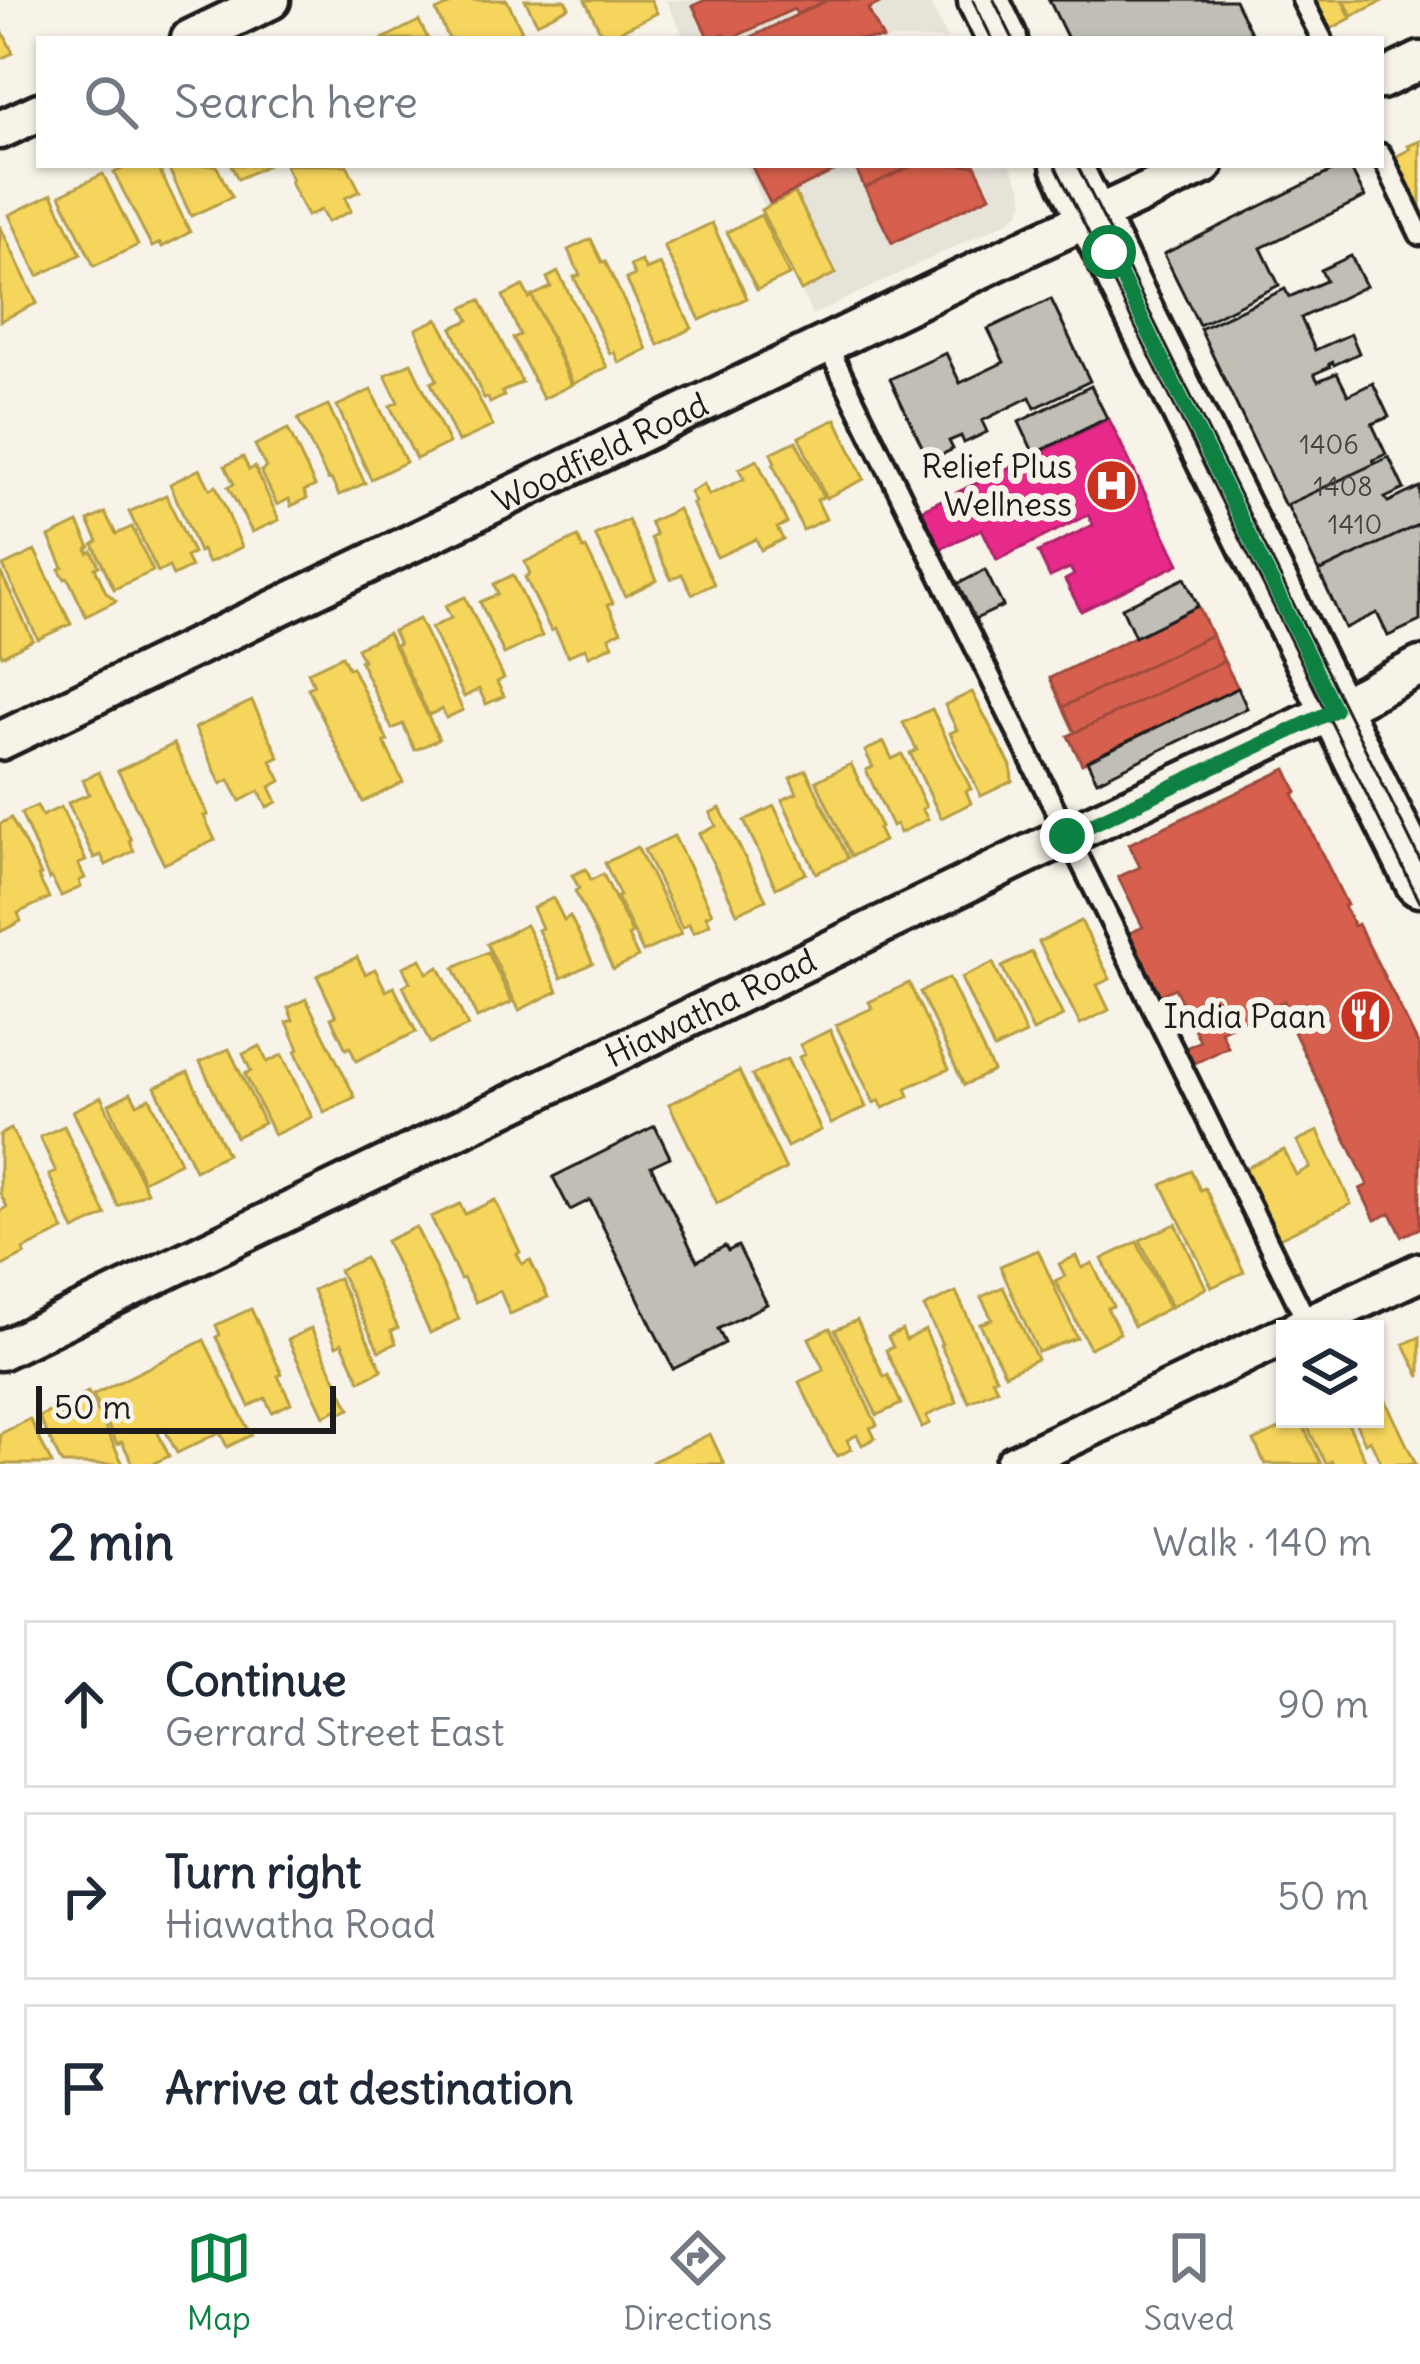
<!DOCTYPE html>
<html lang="en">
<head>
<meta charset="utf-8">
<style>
  :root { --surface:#fff; --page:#f2f2f3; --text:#1f2937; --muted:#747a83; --line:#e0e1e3; --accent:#0b8043 }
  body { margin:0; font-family:Delius,sans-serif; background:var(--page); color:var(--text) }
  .controls { position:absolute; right:36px; bottom:36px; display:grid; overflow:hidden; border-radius:0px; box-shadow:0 3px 9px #0004 }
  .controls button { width:108px; height:108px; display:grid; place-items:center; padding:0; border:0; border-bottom:3px solid var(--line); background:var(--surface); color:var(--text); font:60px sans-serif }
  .scale { position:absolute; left:36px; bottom:30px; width:300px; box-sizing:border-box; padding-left:12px; border:6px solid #1c1c1c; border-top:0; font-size:33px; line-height:42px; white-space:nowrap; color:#1c1c1c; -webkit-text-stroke:9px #f7f3e8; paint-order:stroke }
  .stop { position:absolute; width:36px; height:36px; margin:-27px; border:9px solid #0b8043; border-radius:50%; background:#fff }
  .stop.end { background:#0b8043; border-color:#fff; box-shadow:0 3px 12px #0008 }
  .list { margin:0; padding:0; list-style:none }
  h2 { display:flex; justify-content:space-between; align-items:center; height:156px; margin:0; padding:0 48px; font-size:51px }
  h2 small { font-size:39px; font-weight:400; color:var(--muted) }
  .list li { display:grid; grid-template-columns:78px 1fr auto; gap:36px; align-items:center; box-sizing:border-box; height:168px; margin:0 24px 24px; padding:0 24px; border:3px solid var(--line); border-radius:0px }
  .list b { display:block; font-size:45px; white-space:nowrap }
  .list p { margin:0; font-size:39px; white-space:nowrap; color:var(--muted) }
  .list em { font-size:39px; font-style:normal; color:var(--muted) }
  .icon { flex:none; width:66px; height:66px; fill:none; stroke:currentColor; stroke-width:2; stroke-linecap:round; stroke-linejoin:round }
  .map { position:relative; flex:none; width:1420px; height:1464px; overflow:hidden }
  .search { position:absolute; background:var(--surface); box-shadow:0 3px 9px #0004; left:36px; right:36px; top:36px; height:132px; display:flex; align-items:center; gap:30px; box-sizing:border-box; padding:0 42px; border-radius:0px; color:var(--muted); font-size:45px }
  .sheet { height:732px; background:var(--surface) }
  nav { display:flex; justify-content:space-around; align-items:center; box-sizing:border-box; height:168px; border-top:3px solid var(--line); background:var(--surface); font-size:33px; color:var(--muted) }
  nav a { display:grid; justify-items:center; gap:6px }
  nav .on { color:var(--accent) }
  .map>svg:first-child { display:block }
  .built { fill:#e6e3d9 }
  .homes { fill:#f6d55c; stroke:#b59e49; stroke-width:3 }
  .shops { fill:#d6604d; stroke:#9e4c3e; stroke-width:3 }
  .health { fill:#e7298a; stroke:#aa2569; stroke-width:3 }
  .building { fill:#c0beb5; stroke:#1c1c1c; stroke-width:3 }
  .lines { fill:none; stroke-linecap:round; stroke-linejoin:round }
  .lane-casing { stroke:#1c1c1c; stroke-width:27 }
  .street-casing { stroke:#1c1c1c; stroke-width:45 }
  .secondary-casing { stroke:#1c1c1c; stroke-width:57 }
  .lane { stroke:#f7f3e8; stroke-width:18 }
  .street { stroke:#f7f3e8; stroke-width:36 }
  .secondary { stroke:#f7f3e8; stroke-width:48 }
  .tram { stroke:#1c1c1c; stroke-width:3 }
  .route { stroke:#0b8043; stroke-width:15 }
  .labels { text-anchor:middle; stroke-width:12; stroke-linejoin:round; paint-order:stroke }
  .number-label { font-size:27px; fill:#454442 }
  .street-label { font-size:33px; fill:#1c1c1c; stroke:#f7f3e8 }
  .poi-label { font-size:33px; fill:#1c1c1c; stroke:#f7f3e8; text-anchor:end }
</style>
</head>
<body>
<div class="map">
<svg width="1420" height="1464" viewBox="0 0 1420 1464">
  <rect width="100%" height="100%" fill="#f7f3e8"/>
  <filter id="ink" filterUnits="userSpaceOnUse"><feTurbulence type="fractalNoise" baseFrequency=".00833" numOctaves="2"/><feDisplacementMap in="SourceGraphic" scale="24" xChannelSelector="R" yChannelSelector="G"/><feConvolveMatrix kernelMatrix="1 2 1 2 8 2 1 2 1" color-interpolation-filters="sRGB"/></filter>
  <g filter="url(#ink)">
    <g class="built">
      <path d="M666,0H928L948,39H685Z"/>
      <path d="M746,165H1010L1022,189L1024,202L1019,213L1009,221L812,315Z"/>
    </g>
    <g class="homes">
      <path d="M460,0H507L522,31L506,39H449L436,11Z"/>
      <path d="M525,0H565L569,7L537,23Z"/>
      <path d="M585,0H651L657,13L604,39Z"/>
      <path d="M1306,0H1342L1351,18L1323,33Z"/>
      <path d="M1344,0H1385L1352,16Z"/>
      <path d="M419,21L428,39H382Z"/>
      <path d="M0,26L13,53L0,59Z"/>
      <path d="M1420,141V223L1390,160L1410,149L1408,146Z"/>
      <path d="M130,165H157L190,232L162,247L160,243L152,247L114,173Z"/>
      <path d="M167,165H216L232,197L191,216Z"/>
      <path d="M231,165H268L238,179Z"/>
      <path d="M285,165H347L360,191L345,198L351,211L327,222L321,210L307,216L290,182L292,180Z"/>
      <path d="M103,174L138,245L94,266L60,195Z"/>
      <path d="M795,193L836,273L801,291L761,210Z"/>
      <path d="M52,194L81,254L38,276L9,215Z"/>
      <path d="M761,215L789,275L757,290L727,232Z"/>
      <path d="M712,223L747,298L700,320L664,246Z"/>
      <path d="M0,226L37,303L0,321Z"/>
      <path d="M591,239L602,262L605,261L647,349L619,363L614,352L610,354L574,277L580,275L568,250Z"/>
      <path d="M641,261L646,270L660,264L692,328L658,345L626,279L635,275L630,266Z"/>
      <path d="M558,272L607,367L573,384L532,296L551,287L547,278Z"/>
      <path d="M523,286L529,298L532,296L571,385L543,399L513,338L520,335L503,296Z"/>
      <path d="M480,300L522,382L502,392L504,396L490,403L488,398H484L452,328L469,320L463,308Z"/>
      <path d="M438,319L493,426L458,442L431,383L437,380L416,329Z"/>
      <path d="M411,363L449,443L416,459L390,406L398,402L385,375Z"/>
      <path d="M371,390L406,462L371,479L337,406Z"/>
      <path d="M328,405L365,483L339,495L331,479L328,480L298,419Z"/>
      <path d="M836,419L864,479L826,498L799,437Z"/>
      <path d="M288,429L315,486L304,491L307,498L291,506L289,499L277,505L261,471L266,468L255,445Z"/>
      <path d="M796,441L823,497L817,500L826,519L803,530L773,464L775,463L771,453Z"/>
      <path d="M243,457L249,470L255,467L279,520L252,532L228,487L234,484L225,466Z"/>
      <path d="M757,460L787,523L777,528L783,539L761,550L756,539L717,557L692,503L695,502L690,492L704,484L709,495L744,479L739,469Z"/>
      <path d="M200,469L210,489L216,486L242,547L208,563L202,550L199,552L170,484Z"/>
      <path d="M166,495L193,553L186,557L191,567L173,576L169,567L158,572L129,512Z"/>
      <path d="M678,509L714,584L692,594L682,574L671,579L651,538L656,535L650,522Z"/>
      <path d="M105,513L116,534L132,527L153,571L114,589L93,544L98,541L88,521Z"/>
      <path d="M628,520L657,580L625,596L595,535Z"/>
      <path d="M78,523L90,547L87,549L88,553L92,551L99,566L95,568L106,592L116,601L86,616L68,578L65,579L59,569L63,567L49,537Z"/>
      <path d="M578,537L583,549L586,548L613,603L608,605L621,631L609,637L613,645L589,656L585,648L568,656L555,629L551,631L525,577L530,574L525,562Z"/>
      <path d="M35,551L71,624L38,639L3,566Z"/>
      <path d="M0,571L33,640L2,656L0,651Z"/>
      <path d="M513,575L542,636L504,654L480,602L498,594L494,584Z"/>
      <path d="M465,597L504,678L497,682L504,696L486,704L479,689L464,697L431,628L451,618L445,606Z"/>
      <path d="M419,619L463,710L446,718L442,709L429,715L395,645L399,644L393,631Z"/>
      <path d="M388,633L439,739L415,750L403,724L392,729L360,661L363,660L357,648Z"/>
      <path d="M342,656L348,668L352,667L388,741L384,742L403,782L363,802L308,688L314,685L308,672Z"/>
      <path d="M972,692L1011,766L1012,781L981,796L950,733L957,730L945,705Z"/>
      <path d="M252,701L279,757L271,761L281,781L270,787L277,802L267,807L259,791L240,801L229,780L221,784L195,728Z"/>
      <path d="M932,709L971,789L966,791L971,803L941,818L910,753L917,750L903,723Z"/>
      <path d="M884,742L892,759L902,754L926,807L922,809L928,819L900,833L896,824L892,826L866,770L873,767L865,751Z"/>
      <path d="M174,744L208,815L204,816L215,840L164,864L118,771Z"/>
      <path d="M851,764L881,827L878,829L884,841L851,856L816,781Z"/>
      <path d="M806,770L848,858L816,873L782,800L797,793L790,778Z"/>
      <path d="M99,772L131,840L129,841L134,851L106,865L101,855L94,858L68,803L89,794L83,780Z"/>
      <path d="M37,806L42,816L61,807L86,861L78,864L85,878L79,881L81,887L61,896L51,877L49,879L21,813Z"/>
      <path d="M774,806L806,873L776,888L744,821Z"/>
      <path d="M720,808L766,900L737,913L699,834L716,826L710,813Z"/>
      <path d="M11,818L41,875L38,876L49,898L18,913L21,921L0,932V824Z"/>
      <path d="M674,836L712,913L706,916L710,924L693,933L689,924L682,928L644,850Z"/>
      <path d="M637,847L681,934L643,952L617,897L620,896L605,863Z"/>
      <path d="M586,869L591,880L603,874L632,933L628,936L638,957L613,969L575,891L579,888L572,875Z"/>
      <path d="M553,898L564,920L570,916L593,963L561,978L538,930L542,928L533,908Z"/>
      <path d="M1081,921L1110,979L1097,985L1109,1010L1080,1024L1039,942Z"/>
      <path d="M526,925L558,991L519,1010L487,944Z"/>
      <path d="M488,952L512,1002L477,1018L454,968Z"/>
      <path d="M1032,952L1063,1016L1033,1031L1002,967Z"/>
      <path d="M357,957L365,974L375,969L386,991L394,987L416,1032L356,1061L350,1047L346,1049L331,1018L336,1016L317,976Z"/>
      <path d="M421,959L427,973L439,967L468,1026L430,1043L403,986L410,982L403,967Z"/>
      <path d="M993,963L1026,1034L994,1049L961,978Z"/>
      <path d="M949,978L993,1071L964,1085L920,992Z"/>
      <path d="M909,983L949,1069L906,1088L909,1096L883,1108L879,1100L874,1103L836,1025L872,1008L869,1002Z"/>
      <path d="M306,999L355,1097L324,1112L295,1051L299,1049L287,1022L293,1020L288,1008Z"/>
      <path d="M830,1030L866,1107L831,1124L799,1057L805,1054L800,1045Z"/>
      <path d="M260,1046L267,1062L282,1055L312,1117L274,1135L245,1074L251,1071L243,1054Z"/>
      <path d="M229,1049L264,1123L236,1137L200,1062Z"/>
      <path d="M787,1059L821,1130L787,1147L752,1075Z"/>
      <path d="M739,1071L786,1169L717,1203L669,1104Z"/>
      <path d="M188,1072L227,1154L195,1170L155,1087Z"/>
      <path d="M131,1093L137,1104L150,1098L180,1162L143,1181L109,1104Z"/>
      <path d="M101,1097L147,1192L118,1206L73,1111Z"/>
      <path d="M64,1126L106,1215L74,1230L49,1175L56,1172L40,1137Z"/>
      <path d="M11,1129L64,1230L23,1250L25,1254L0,1267V1211L7,1207L0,1193V1135Z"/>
      <path d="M1318,1131L1351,1204L1277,1239L1244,1169L1284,1150L1296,1175L1310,1167L1297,1141Z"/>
      <path d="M1191,1171L1200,1190L1205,1188L1244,1272L1212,1287L1162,1185Z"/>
      <path d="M495,1200L520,1252L517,1254L522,1264L530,1260L548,1297L510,1314L500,1291L476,1302L463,1278L460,1279L431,1217L460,1204L465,1214Z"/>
      <path d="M1176,1224L1206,1288L1171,1307L1140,1240Z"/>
      <path d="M416,1227L459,1319L430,1333L386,1241Z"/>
      <path d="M1137,1242L1169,1308L1134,1326L1102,1259Z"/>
      <path d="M1038,1250L1077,1338L1038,1352L1000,1266Z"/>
      <path d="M1076,1256L1082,1268L1092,1263L1113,1306L1107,1308L1120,1333L1090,1348L1055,1281L1065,1276L1059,1264Z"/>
      <path d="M365,1258L398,1328L391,1331L396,1343L379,1351L339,1270Z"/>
      <path d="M338,1278L382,1370L360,1381L342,1343L336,1346L313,1290Z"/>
      <path d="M1003,1287L1037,1359L1005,1374L980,1324L992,1319L981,1297Z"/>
      <path d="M956,1292L996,1378L992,1379L997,1389L969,1402L940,1345L942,1344L924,1307Z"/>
      <path d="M251,1309L282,1374L278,1376L291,1403L272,1412L265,1398L249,1406L216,1337L220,1335L216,1325Z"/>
      <path d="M857,1320L884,1377L888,1375L901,1404L877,1415L835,1330Z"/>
      <path d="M311,1328L350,1409L338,1414L336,1410L324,1416L288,1340Z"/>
      <path d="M830,1328L877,1425L870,1428L875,1438L862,1445L857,1435L847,1440L851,1449L838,1456L831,1447L799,1382L824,1370L809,1338Z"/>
      <path d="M902,1330L906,1340L925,1330L957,1402L926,1416L930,1423L922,1427L886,1350L893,1347L888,1337Z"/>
      <path d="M1420,1337V1377L1404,1344Z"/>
      <path d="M204,1340L251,1435L227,1447L220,1432L177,1453L164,1428L157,1431L169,1456L152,1464H133L122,1442L117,1444L93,1395Z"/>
      <path d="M1375,1384L1380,1395L1382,1393L1416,1464H1382L1370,1440L1365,1443L1354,1419H1375Z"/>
      <path d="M88,1392L123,1464H62L39,1417Z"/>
      <path d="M30,1419L52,1464H0V1434Z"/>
      <path d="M1300,1419L1321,1464H1265L1254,1441Z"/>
      <path d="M1316,1419H1346L1367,1464H1333L1331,1461L1326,1464L1306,1424Z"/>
      <path d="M710,1434L724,1464H653L652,1462Z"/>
    </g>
    <g class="shops">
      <path d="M705,0H828L797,14L794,9L730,39H726L724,34L709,39L693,6Z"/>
      <path d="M828,0H886L868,9L883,39H747Z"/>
      <path d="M751,165H846L770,203Z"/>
      <path d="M854,165H913L865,188Z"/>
      <path d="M914,165H975L990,196L892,243L865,188Z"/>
      <path d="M1198,606L1212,635L1063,707L1050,678Z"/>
      <path d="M1212,635L1224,661L1075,733L1063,707Z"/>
      <path d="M1224,661L1238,688L1082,764L1068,736Z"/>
      <path d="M1286,769L1297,792L1293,794L1347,905L1344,906L1354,926L1358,924L1420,1048V1228L1402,1236L1391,1213L1375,1220L1360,1189L1368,1185L1292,1028L1296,1026L1284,1001L1221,1031L1228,1047L1191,1065L1184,1049L1200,1041L1175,988L1159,995L1145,965L1138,968L1123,936L1143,927L1118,877L1140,867L1129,844Z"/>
    </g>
    <path class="health" d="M1109,419L1179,564L1081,611L1065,580L1074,575L1070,568L1050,577L1038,552L1093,525L1088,515L997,560L982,529L938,550L919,511Z"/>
    <g class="building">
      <path d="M1049,0H1235L1254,39H1068Z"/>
      <path d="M1344,165H1349L1365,197L1261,248L1279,285L1199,325L1164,254Z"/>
      <path d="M1351,256L1366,286L1301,318L1315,350L1351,334L1359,353L1334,365L1333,362L1329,364L1330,367L1314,374L1318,381L1337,373L1348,395L1373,383L1389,417L1372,424L1386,454L1373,460L1375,464L1285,506L1200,329L1285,289L1289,297L1326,281L1321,270Z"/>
      <path d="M1051,299L1090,381L1035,408L1030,397L982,421L987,432L964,443L961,436L949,441L953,449L929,461L890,379L946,353L960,383L1004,362L988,329Z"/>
      <path d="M1091,386L1107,418L1034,454L1019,422Z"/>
      <path d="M1389,457L1404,489L1385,498L1388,502L1420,487V524L1319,572L1287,505Z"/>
      <path d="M1420,524V621L1388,636L1377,613L1345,628L1319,572Z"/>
      <path d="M985,570L1003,606L971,621L954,586Z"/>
      <path d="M1185,578L1198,606L1135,637L1122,608Z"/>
      <path d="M1238,688L1247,708L1097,781L1087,761Z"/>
      <path d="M655,1126L670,1157L651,1166L697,1261L725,1246L728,1251L738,1246L767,1304L718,1329L725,1343L673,1369L590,1200L570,1210L553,1177Z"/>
    </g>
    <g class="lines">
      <defs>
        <g id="lane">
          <path d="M1302,0L1322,39"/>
          <path d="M1381,154L1420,235"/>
          <path d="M826,343L1308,1324"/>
        </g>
        <g id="street">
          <path d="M190,39L271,0"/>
          <path d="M1381,80L1420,61"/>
          <path d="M0,130L39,112"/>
          <path id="s1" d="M0,741L1038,242L1204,165"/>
          <path d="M1298,1329L1420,1272"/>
          <path id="s2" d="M0,1351L1026,855L1335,710L1420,666"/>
          <path d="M1014,1464L1285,1335"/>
        </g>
        <g id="secondary">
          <path d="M983,0L1002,39"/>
          <path d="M1066,165L1420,882"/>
        </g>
      </defs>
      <use href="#lane" class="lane-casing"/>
      <use href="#street" class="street-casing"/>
      <use href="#secondary" class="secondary-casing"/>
      <use href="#lane" class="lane"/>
      <use href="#street" class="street"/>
      <use href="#secondary" class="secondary"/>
      <g class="tram">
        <path d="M973,0L992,39"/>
        <path d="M994,0L1013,39"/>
        <path d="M1055,165L1420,902"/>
        <path d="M1077,165L1420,860"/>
      </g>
    </g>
  </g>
  <g class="lines" filter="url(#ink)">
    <path class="route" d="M1067,836L1335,710L1109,252"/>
  </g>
  <defs>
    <symbol id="hospital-disc" viewBox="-11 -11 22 22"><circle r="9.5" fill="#c8321e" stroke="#f7f3e8"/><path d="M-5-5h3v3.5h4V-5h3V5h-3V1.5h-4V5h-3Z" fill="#fff"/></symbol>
    <symbol id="restaurant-disc" viewBox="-11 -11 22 22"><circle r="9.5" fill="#c8321e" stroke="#f7f3e8"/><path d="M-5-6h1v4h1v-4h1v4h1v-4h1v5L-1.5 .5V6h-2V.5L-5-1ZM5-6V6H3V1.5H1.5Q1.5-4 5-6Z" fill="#fff"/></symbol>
  </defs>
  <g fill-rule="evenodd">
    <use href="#hospital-disc" x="1082" y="456" width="59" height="59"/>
    <use href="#restaurant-disc" x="1336" y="986" width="59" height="59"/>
  </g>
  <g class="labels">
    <g class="number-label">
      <text x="1329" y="454">1406</text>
      <text x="1343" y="496">1408</text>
      <text x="1355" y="534">1410</text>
    </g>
    <g class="street-label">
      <text dy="12" stroke="none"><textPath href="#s1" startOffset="666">Woodfield Road</textPath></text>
      <text dy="12" stroke="none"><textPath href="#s2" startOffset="789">Hiawatha Road</textPath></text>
    </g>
    <g class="poi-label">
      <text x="1072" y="478">Relief Plus<tspan x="1072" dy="38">Wellness</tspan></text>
      <text x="1326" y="1028">India Paan</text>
    </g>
  </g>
</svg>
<div class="controls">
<button><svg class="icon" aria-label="layers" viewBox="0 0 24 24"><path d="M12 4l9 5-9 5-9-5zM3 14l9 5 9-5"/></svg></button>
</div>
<div class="scale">50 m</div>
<div class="stop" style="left:1109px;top:252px"></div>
<div class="stop end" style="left:1067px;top:836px"></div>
<div class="search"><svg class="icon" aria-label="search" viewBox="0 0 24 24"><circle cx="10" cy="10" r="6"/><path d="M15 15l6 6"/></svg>Search here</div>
</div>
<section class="sheet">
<h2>2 min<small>Walk · 140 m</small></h2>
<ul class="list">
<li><svg class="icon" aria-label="ahead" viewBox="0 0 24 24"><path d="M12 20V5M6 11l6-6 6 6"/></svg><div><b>Continue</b><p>Gerrard Street East</p></div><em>90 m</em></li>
<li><svg class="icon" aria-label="right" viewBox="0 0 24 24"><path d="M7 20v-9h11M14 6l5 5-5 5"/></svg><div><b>Turn right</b><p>Hiawatha Road</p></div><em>50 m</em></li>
<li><svg class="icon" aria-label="arrive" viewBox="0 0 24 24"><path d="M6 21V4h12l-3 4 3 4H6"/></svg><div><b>Arrive at destination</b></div></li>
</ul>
</section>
<nav>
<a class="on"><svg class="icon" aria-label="map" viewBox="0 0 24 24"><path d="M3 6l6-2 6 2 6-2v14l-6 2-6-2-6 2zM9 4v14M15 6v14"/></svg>Map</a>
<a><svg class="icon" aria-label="directions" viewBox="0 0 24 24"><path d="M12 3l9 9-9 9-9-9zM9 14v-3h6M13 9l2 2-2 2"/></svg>Directions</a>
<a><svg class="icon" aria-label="saved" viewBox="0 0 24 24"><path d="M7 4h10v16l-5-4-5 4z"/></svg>Saved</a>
</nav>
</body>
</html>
